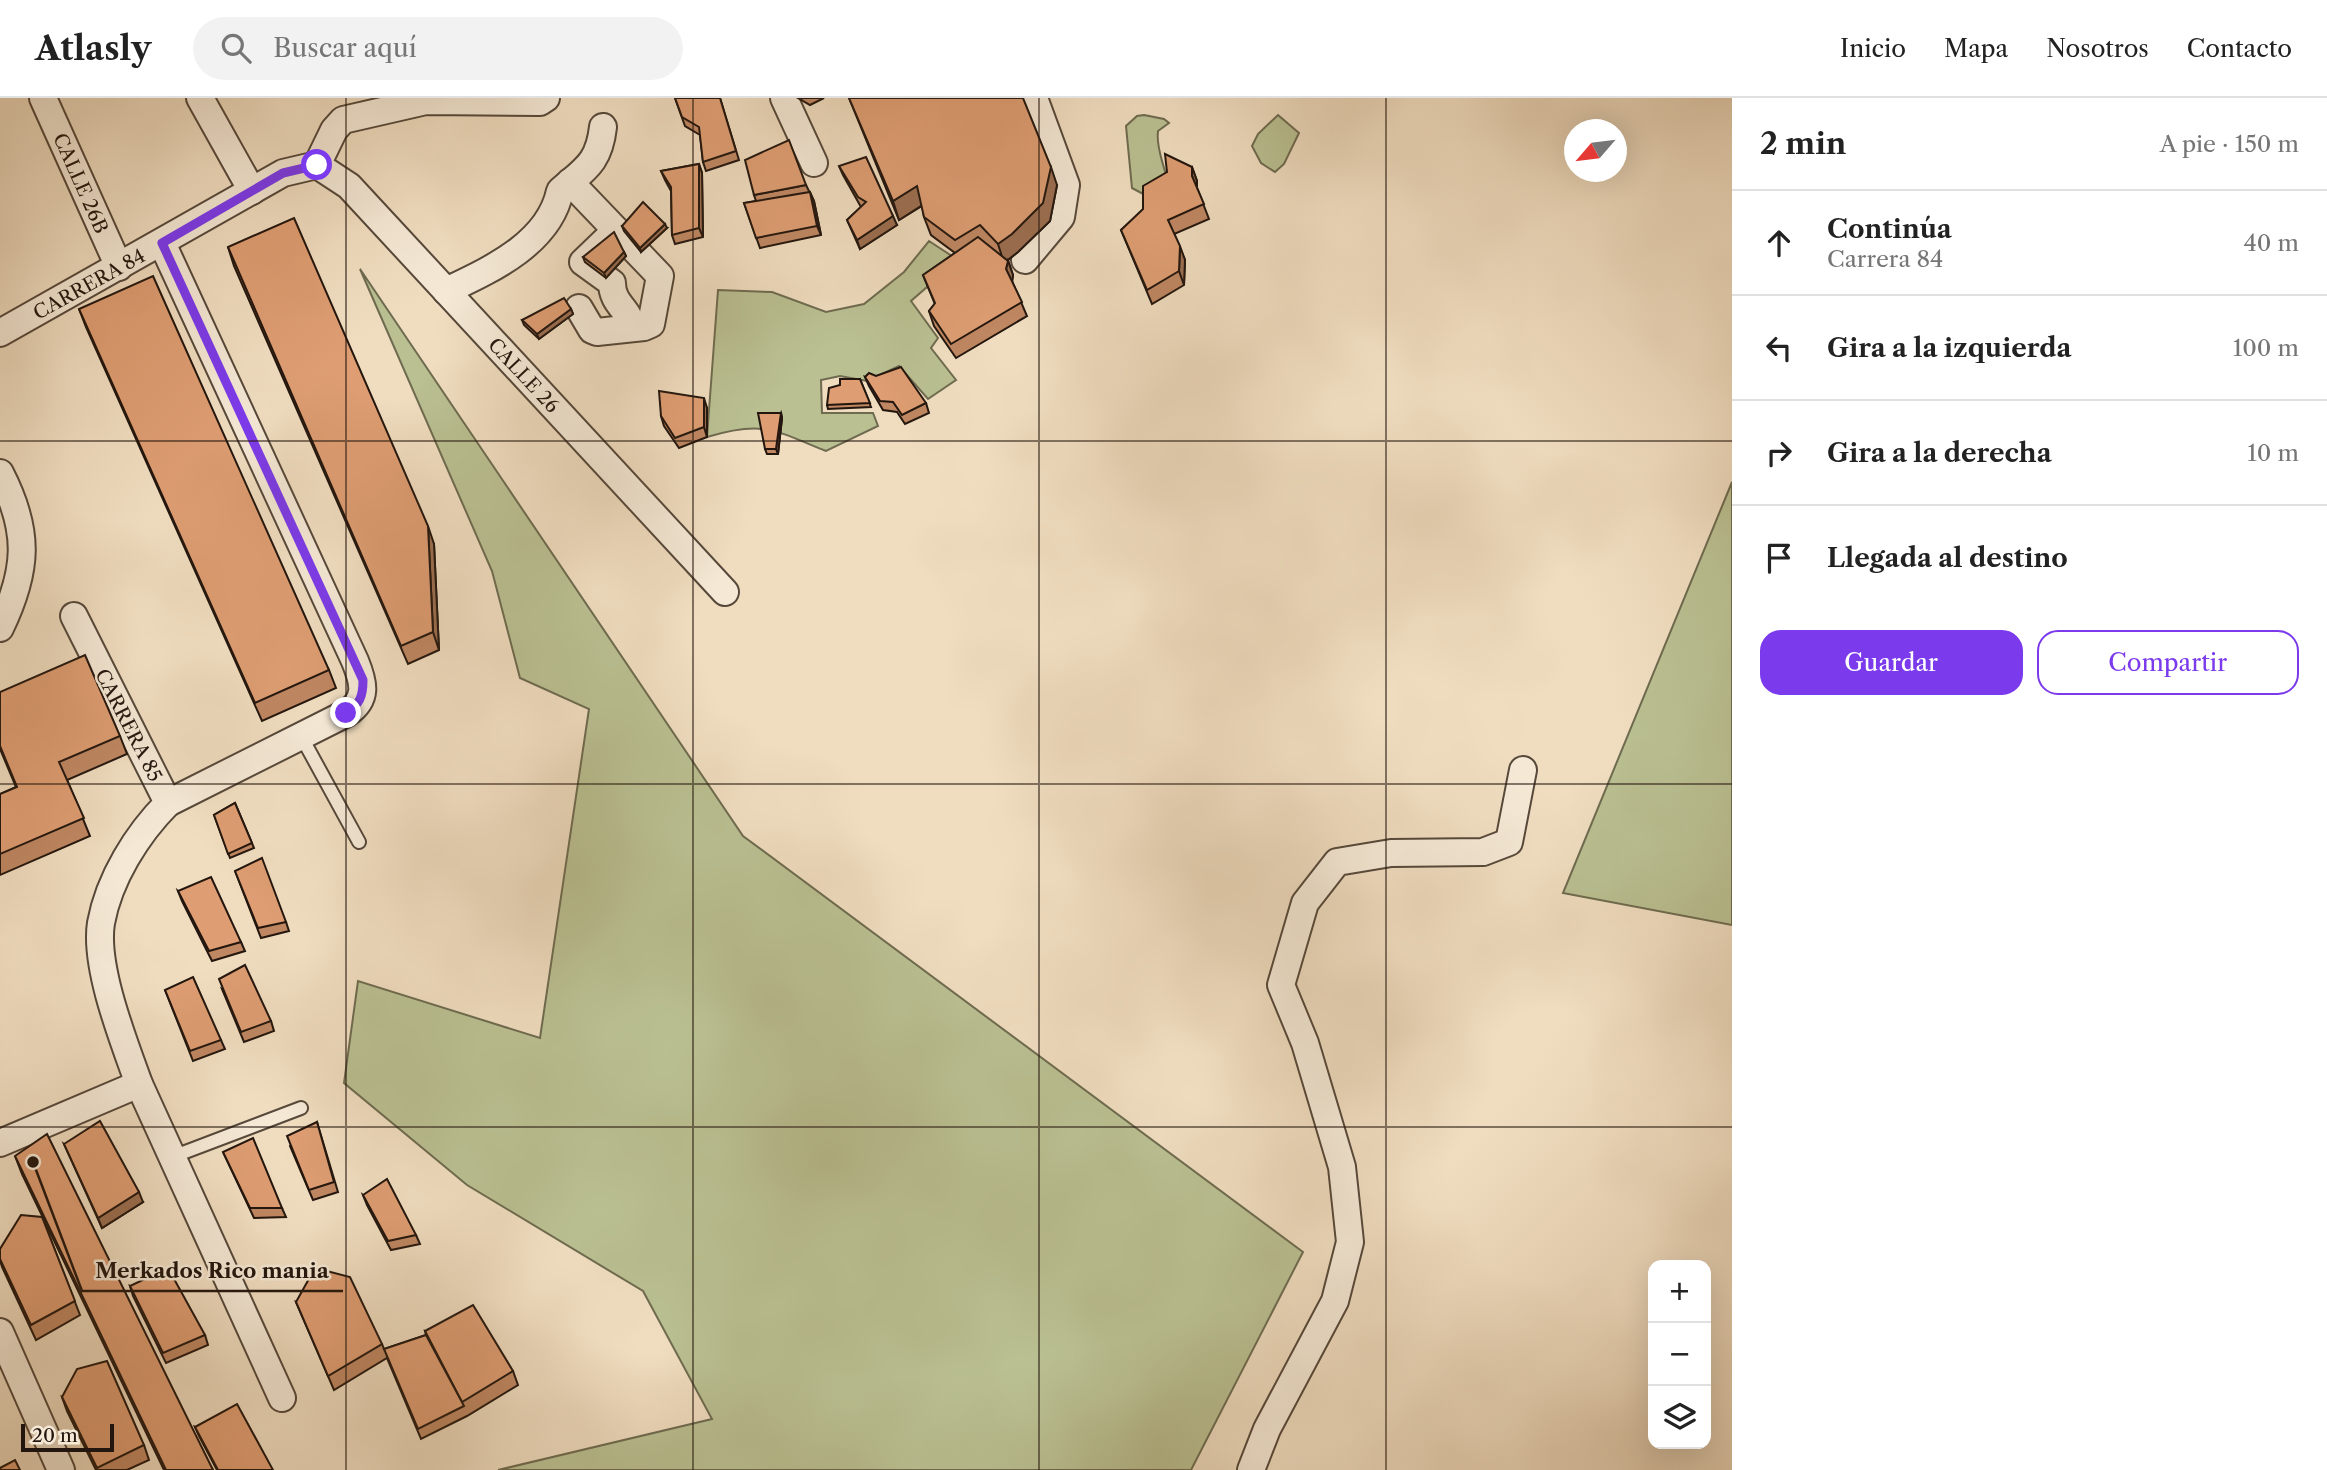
<!DOCTYPE html>
<html lang="es">
<head>
<meta charset="utf-8">
<style>
  :root { --surface:#fff; --page:#f2f2f2; --text:#222; --muted:#767676; --line:#e0e0e0; --accent:#7c3aed }
  body { margin:0; font-family:"Libre Caslon Text",serif; background:var(--page); color:var(--text) }
  .controls { position:absolute; right:21px; bottom:21px; display:grid; overflow:hidden; border-radius:14px; box-shadow:0 7px 28px #0002 }
  .controls button { width:63px; height:63px; display:grid; place-items:center; padding:0; border:0; border-bottom:2px solid var(--line); background:var(--surface); color:var(--text); font:35px sans-serif }
  .compass { position:absolute; left:1564px; top:21px; width:63px; height:63px; border-radius:50%; background:var(--surface); box-shadow:0 7px 28px #0002; rotate:242deg }
  .scale { position:absolute; left:21px; bottom:18px; width:93px; box-sizing:border-box; padding-left:7px; border:4px solid #23160e; border-top:0; font-size:19px; line-height:24px; white-space:nowrap; color:#23160e; -webkit-text-stroke:5px #f5e9d6; paint-order:stroke }
  .stop { position:absolute; width:21px; height:21px; margin:-16px; border:5px solid #7c3aed; border-radius:50%; background:#fff }
  .stop.end { background:#7c3aed; border-color:#fff; box-shadow:0 2px 7px #0008 }
  .list { margin:0; padding:0; list-style:none }
  h2 { display:flex; justify-content:space-between; align-items:center; height:91px; margin:0; padding:0 28px; font-size:30px }
  h2 small { font-size:23px; font-weight:400; color:var(--muted) }
  .list li { display:grid; grid-template-columns:46px 1fr auto; gap:21px; align-items:center; box-sizing:border-box; height:105px; padding:0 28px; border-top:2px solid var(--line) }
  .list b { display:block; font-size:26px; white-space:nowrap }
  .list p { margin:0; font-size:23px; white-space:nowrap; color:var(--muted) }
  .list em { font-size:23px; font-style:normal; color:var(--muted) }
  .actions { display:flex; gap:14px; padding:21px 28px }
  .actions a { flex:1; padding:16px 0; border:2px solid var(--accent); border-radius:21px; text-align:center; font-size:24px; color:var(--accent) }
  .actions .main { background:var(--accent); color:#fff }
  .icon { flex:none; width:38px; height:38px; fill:none; stroke:currentColor; stroke-width:2; stroke-linecap:round; stroke-linejoin:round }
  .map { position:relative; flex:none; width:1732px; height:1372px; overflow:hidden }
  header { display:flex; align-items:center; gap:42px; box-sizing:border-box; height:98px; padding:0 35px; background:var(--surface); border-bottom:2px solid var(--line) }
  header strong { font-size:33px }
  nav { display:flex; gap:38px; margin-inline-start:auto; font-size:24px }
  .search { width:490px; height:63px; background:var(--page); display:flex; align-items:center; gap:18px; box-sizing:border-box; padding:0 24px; border-radius:38px; color:var(--muted); font-size:26px }
  main { display:flex }
  aside { flex:1; background:var(--surface) }
  .map>svg:first-child { display:block }
  .green { fill:#bac092; stroke:#6e6b50; stroke-width:2 }
  .lines { fill:none; stroke-linecap:round; stroke-linejoin:round }
  .service-casing { stroke:#56483a; stroke-width:16 }
  .minor-casing { stroke:#56483a; stroke-width:30 }
  .service { stroke:#f5e9d6; stroke-width:12 }
  .minor { stroke:#f5e9d6; stroke-width:26 }
  .wall { fill:#bf8762; stroke:#23160e; stroke-width:2 }
  .shaded-wall { fill:#9b6e50; stroke:#23160e; stroke-width:2 }
  .building { fill:#de9d72; stroke:#23160e; stroke-width:2 }
  .route { stroke:#7c3aed; stroke-width:9 }
  .grid { fill:none; stroke:#23160e; stroke-width:2; stroke-opacity:0.55 }
  .labels { text-anchor:middle; stroke-width:5; stroke-linejoin:round; paint-order:stroke }
  .street-label { font-size:19px; fill:#23160e; stroke:#f5e9d6 }
  .leader { fill:none; stroke:#23160e; stroke-width:2.5 }
  .callout-dot { fill:#23160e; stroke:#f5e9d6; stroke-width:2.5 }
  .callout-label { font-size:21px; text-anchor:middle; font-weight:bold; fill:#23160e; stroke:#f5e9d6; stroke-width:5; stroke-linejoin:round; paint-order:stroke }
</style>
</head>
<body>
<header>
<strong>Atlasly</strong>
<div class="search"><svg class="icon" aria-label="search" viewBox="0 0 24 24"><circle cx="10" cy="10" r="6"/><path d="M15 15l6 6"/></svg>Buscar aquí</div>
<nav><a>Inicio</a><a>Mapa</a><a>Nosotros</a><a>Contacto</a></nav>
</header>
<main>
<div class="map">
<svg width="1732" height="1372" viewBox="0 0 1732 1372">
  <rect width="100%" height="100%" fill="#f0ddc0"/>
  <filter id="stains"><feTurbulence type="fractalNoise" baseFrequency=".00286" numOctaves="4"/><feColorMatrix values="0 0 0 0 .2 0 0 0 0 .09 0 0 0 0 .02 0 0 0 .5 -.17"/></filter>
  <radialGradient id="worn" r=".72"><stop offset=".6" stop-color="#630" stop-opacity="0"/><stop offset="1" stop-color="#630" stop-opacity=".3"/></radialGradient>
  <g class="green">
    <path d="M1144,17L1164,21L1169,25L1158,33C1156,47 1164,70 1169,86L1147,98L1132,90L1126,28L1137,18Z"/>
    <path d="M1278,17L1299,35L1284,66L1275,74L1261,65L1252,48L1258,36Z"/>
    <path d="M929,143L958,162L911,203L938,240L931,250L956,282L928,301L899,268L867,283L840,278L821,282L822,315H873L878,328L826,353C774,332 763,322 707,339L718,192L772,194L826,214L864,206L904,174Z"/>
    <path d="M360,171L743,738L1303,1154L1191,1372H498L712,1321L643,1193L467,1087L344,985L358,883L540,940L589,611L520,580L492,473Z"/>
    <path d="M1732,384V827L1563,795Z"/>
  </g>
  <g class="lines">
    <defs>
      <g id="service">
        <path d="M301,638L359,744"/>
        <path d="M172,1059L301,1010"/>
      </g>
      <g id="minor">
        <path d="M43,0L119,169"/>
        <path d="M200,0L252,93"/>
        <path d="M784,0L814,65"/>
        <path d="M317,67L349,88L725,494"/>
        <path d="M570,84L660,178L651,226L644,229L597,234L592,232L579,210"/>
        <path d="M610,138L583,164L612,185C612,207 631,212 631,229"/>
        <path d="M162,145L355,563C364,585 368,601 347,615L168,705"/>
        <path d="M1025,162L1061,119L1066,87L1034,0"/>
        <path d="M446,193C490,172 549,146 560,93C585,71 599,65 603,29"/>
        <path d="M0,235L283,75L317,67L334,32L343,22L426,3L540,4L546,0"/>
        <path d="M0,375C30,433 28,472 0,530"/>
        <path d="M139,986L282,1300"/>
        <path d="M0,1045L139,986C124,944 94,869 101,825C109,781 137,736 168,705L74,518"/>
        <path d="M0,1234L61,1372"/>
        <path d="M1251,1372L1267,1331L1335,1203L1350,1144L1342,1069L1305,945L1281,887L1305,805L1337,764L1391,755L1483,754L1509,744L1523,672"/>
      </g>
    </defs>
    <use href="#service" class="service-casing"/>
    <use href="#minor" class="minor-casing"/>
    <use href="#service" class="service"/>
    <use href="#minor" class="minor"/>
  </g>
  <g class="wall">
    <path d="M675,0H720L739,62L706,73L703,64L700,37L685,28Z"/>
    <path d="M798,0H824L810,7Z"/>
    <path d="M849,0L1057,87L1050,123L1018,154L1008,162L1013,177L1012,183L1027,218L956,260L934,228L929,213L935,206L923,177L955,155L931,137L924,119L922,108L899,122Z"/>
    <path d="M699,66L702,75L703,139L675,146L672,137L671,93L665,82L661,73Z"/>
    <path d="M839,68L897,127L860,151L847,122L861,109L843,77Z"/>
    <path d="M1192,69L1197,83V90L1209,121L1174,136L1185,162L1184,187L1152,206L1121,132Z"/>
    <path d="M806,87L814,103L821,137L760,150L744,105L756,103L754,97Z"/>
    <path d="M622,128L667,130L641,154L624,133Z"/>
    <path d="M228,149L434,446L439,552L408,566L234,168Z"/>
    <path d="M624,154L626,158L606,180L585,164L583,159Z"/>
    <path d="M79,211L329,572L336,590L262,623L86,229Z"/>
    <path d="M571,211L573,216L539,241L524,227L522,222Z"/>
    <path d="M865,279L926,305L929,315L905,326L897,314L883,312L869,288Z"/>
    <path d="M860,281L871,309L828,311L827,307L840,287Z"/>
    <path d="M707,310V339L679,350L664,328L661,318Z"/>
    <path d="M781,315L782,320L778,356H767L765,351Z"/>
    <path d="M0,594L120,638L127,656L67,682L90,738L0,777V696L16,689L0,651Z"/>
    <path d="M235,705L254,750L230,760L214,717Z"/>
    <path d="M235,773L286,824L289,833L261,840Z"/>
    <path d="M178,793L241,844L245,853L212,863L182,803Z"/>
    <path d="M222,891L271,923L274,933L244,944Z"/>
    <path d="M165,892L221,942L225,951L193,963Z"/>
    <path d="M317,1024L338,1094L313,1102L290,1048Z"/>
    <path d="M64,1046L143,1104L102,1130Z"/>
    <path d="M223,1054L282,1110L286,1119L254,1120Z"/>
    <path d="M15,1058L213,1372H164L22,1076Z"/>
    <path d="M363,1097L416,1137L420,1146L391,1152L367,1107Z"/>
    <path d="M42,1119L80,1217L36,1242L2,1169L0,1162V1151Z"/>
    <path d="M130,1188L205,1237L208,1247L166,1265L133,1198Z"/>
    <path d="M296,1204L382,1246L384,1251L426,1237L425,1233L513,1273L518,1287L467,1318L421,1341L387,1260L334,1292Z"/>
    <path d="M62,1299L144,1347L149,1362L127,1372H96L67,1313Z"/>
    <path d="M195,1329L273,1372H217L199,1338Z"/>
  </g>
  <g class="shaded-wall">
    <path d="M699,66L702,75L703,139L699,130Z"/>
    <path d="M1051,69L1057,87L1050,123L1018,154L1004,165L998,146Z"/>
    <path d="M1192,69L1197,83V92L1192,78Z"/>
    <path d="M917,88L924,106L899,122L893,103Z"/>
    <path d="M810,94L814,103L821,137L817,128Z"/>
    <path d="M893,118L897,127L860,151L857,142Z"/>
    <path d="M665,126L667,130L641,154L640,150Z"/>
    <path d="M1180,148L1185,162L1184,187L1179,173Z"/>
    <path d="M624,154L626,158L606,180L604,175Z"/>
    <path d="M1008,163L1013,177L1012,185L1006,171Z"/>
    <path d="M571,211L573,216L539,241L537,236Z"/>
    <path d="M704,300L707,310V339L704,329Z"/>
    <path d="M781,315L782,320L778,356L776,351Z"/>
    <path d="M428,428L434,446L439,552L433,534Z"/>
    <path d="M139,1094L143,1104L102,1130L98,1120Z"/>
  </g>
  <g class="building">
    <path d="M675,0H720L736,53L703,64L699,29L682,19Z"/>
    <path d="M849,0H1023L1051,69L1043,105L1012,136L998,146L980,127L955,142L924,119L917,88L893,103Z"/>
    <path d="M789,42L806,87L754,97L745,62Z"/>
    <path d="M1165,56L1192,69V78L1204,106L1168,122L1180,148L1179,173L1147,192L1121,132L1143,111V88L1167,74Z"/>
    <path d="M866,59L893,118L857,142L847,122L866,104L858,99L839,68Z"/>
    <path d="M699,66V130L672,137L671,89L661,73Z"/>
    <path d="M810,94L817,128L756,140L744,105Z"/>
    <path d="M643,104L665,126L640,150L622,128Z"/>
    <path d="M294,120L428,428L433,534L401,548L228,149Z"/>
    <path d="M614,134L624,154L604,175L583,159Z"/>
    <path d="M978,139L1008,163L1006,171L1022,204L951,246L929,213L935,205L923,177Z"/>
    <path d="M153,178L329,572L255,605L79,211Z"/>
    <path d="M564,200L571,211L537,236L522,222Z"/>
    <path d="M901,269L926,305L902,317L893,304L880,303L865,279L869,275L876,278Z"/>
    <path d="M840,281H860L870,305L827,307L829,290L840,287Z"/>
    <path d="M659,293L704,300V329L675,340L661,318Z"/>
    <path d="M758,315H781L776,351H765Z"/>
    <path d="M85,557L120,638L59,664L84,720L0,756V696L17,689L0,648V594Z"/>
    <path d="M235,705L252,745L228,756L214,717Z"/>
    <path d="M262,760L286,824L258,830L235,773Z"/>
    <path d="M211,779L241,844L209,853L178,793Z"/>
    <path d="M245,867L271,923L241,934L219,881Z"/>
    <path d="M193,879L221,942L190,953L165,892Z"/>
    <path d="M100,1023L139,1094L98,1120L64,1046Z"/>
    <path d="M317,1024L334,1084L309,1092L287,1038Z"/>
    <path d="M47,1036L213,1372H166L15,1058Z"/>
    <path d="M253,1040L282,1110H250L223,1054Z"/>
    <path d="M387,1081L416,1137L388,1143L363,1097Z"/>
    <path d="M21,1117L42,1119L75,1203L31,1227L0,1161V1151Z"/>
    <path d="M168,1170L205,1237L163,1255L130,1188Z"/>
    <path d="M315,1170L350,1179L382,1246L328,1278L296,1204Z"/>
    <path d="M473,1207L513,1273L462,1304L425,1233Z"/>
    <path d="M426,1237L464,1308L418,1331L384,1251Z"/>
    <path d="M107,1263L144,1347L97,1370L62,1299L77,1271Z"/>
    <path d="M237,1306L273,1372H218L195,1329Z"/>
    <path d="M15,1362L20,1372H0V1370Z"/>
  </g>
  <g class="lines">
    <path class="route" d="M317,67L283,75L162,145L363,582C363,599 360,606 346,615"/>
  </g>
  <path class="grid" d="M346,0V1372M693,0V1372M1039,0V1372M1386,0V1372M0,343H1732M0,686H1732M0,1029H1732"/>
  <g class="labels">
    <g class="street-label">
      <text transform="translate(81 85) rotate(66)" y="7">CALLE 26B</text>
      <text transform="translate(89 186) rotate(-29)" y="7">CARRERA 84</text>
      <text transform="translate(524 277) rotate(47)" y="7">CALLE 26</text>
      <text transform="translate(129 627) rotate(63)" y="7">CARRERA 85</text>
    </g>
  </g>
  <path class="leader" d="M33 1064L82 1193H343"/>
  <circle class="callout-dot" cx="33" cy="1064" r="7"/>
  <g class="callout-label">
    <text x="212" y="1180">Merkados Rico mania</text>
  </g>
  <rect width="100%" height="100%" filter="url(#stains)"/>
  <rect width="100%" height="100%" fill="url(#worn)"/>
</svg>
<div class="controls">
<button>+</button>
<button>−</button>
<button><svg class="icon" aria-label="layers" viewBox="0 0 24 24"><path d="M12 4l9 5-9 5-9-5zM3 14l9 5 9-5"/></svg></button>
</div>
<svg class="compass" viewBox="-18 -18 36 36"><path d="M0-13l5 13h-10z" fill="#e53935"/><path d="M0 13l5-13h-10z" fill="#767676"/></svg>
<div class="scale">20 m</div>
<div class="stop" style="left:317px;top:67px"></div>
<div class="stop end" style="left:346px;top:615px"></div>
</div>
<aside>
<h2>2 min<small>A pie · 150 m</small></h2>
<ul class="list">
<li><svg class="icon" aria-label="ahead" viewBox="0 0 24 24"><path d="M12 20V5M6 11l6-6 6 6"/></svg><div><b>Continúa</b><p>Carrera 84</p></div><em>40 m</em></li>
<li><svg class="icon" aria-label="left" viewBox="0 0 24 24"><path d="M17 20v-9H6M10 6l-5 5 5 5"/></svg><div><b>Gira a la izquierda</b></div><em>100 m</em></li>
<li><svg class="icon" aria-label="right" viewBox="0 0 24 24"><path d="M7 20v-9h11M14 6l5 5-5 5"/></svg><div><b>Gira a la derecha</b></div><em>10 m</em></li>
<li><svg class="icon" aria-label="arrive" viewBox="0 0 24 24"><path d="M6 21V4h12l-3 4 3 4H6"/></svg><div><b>Llegada al destino</b></div></li>
</ul>
<div class="actions"><a class="main">Guardar</a><a>Compartir</a></div>
</aside>
</main>
</body>
</html>
